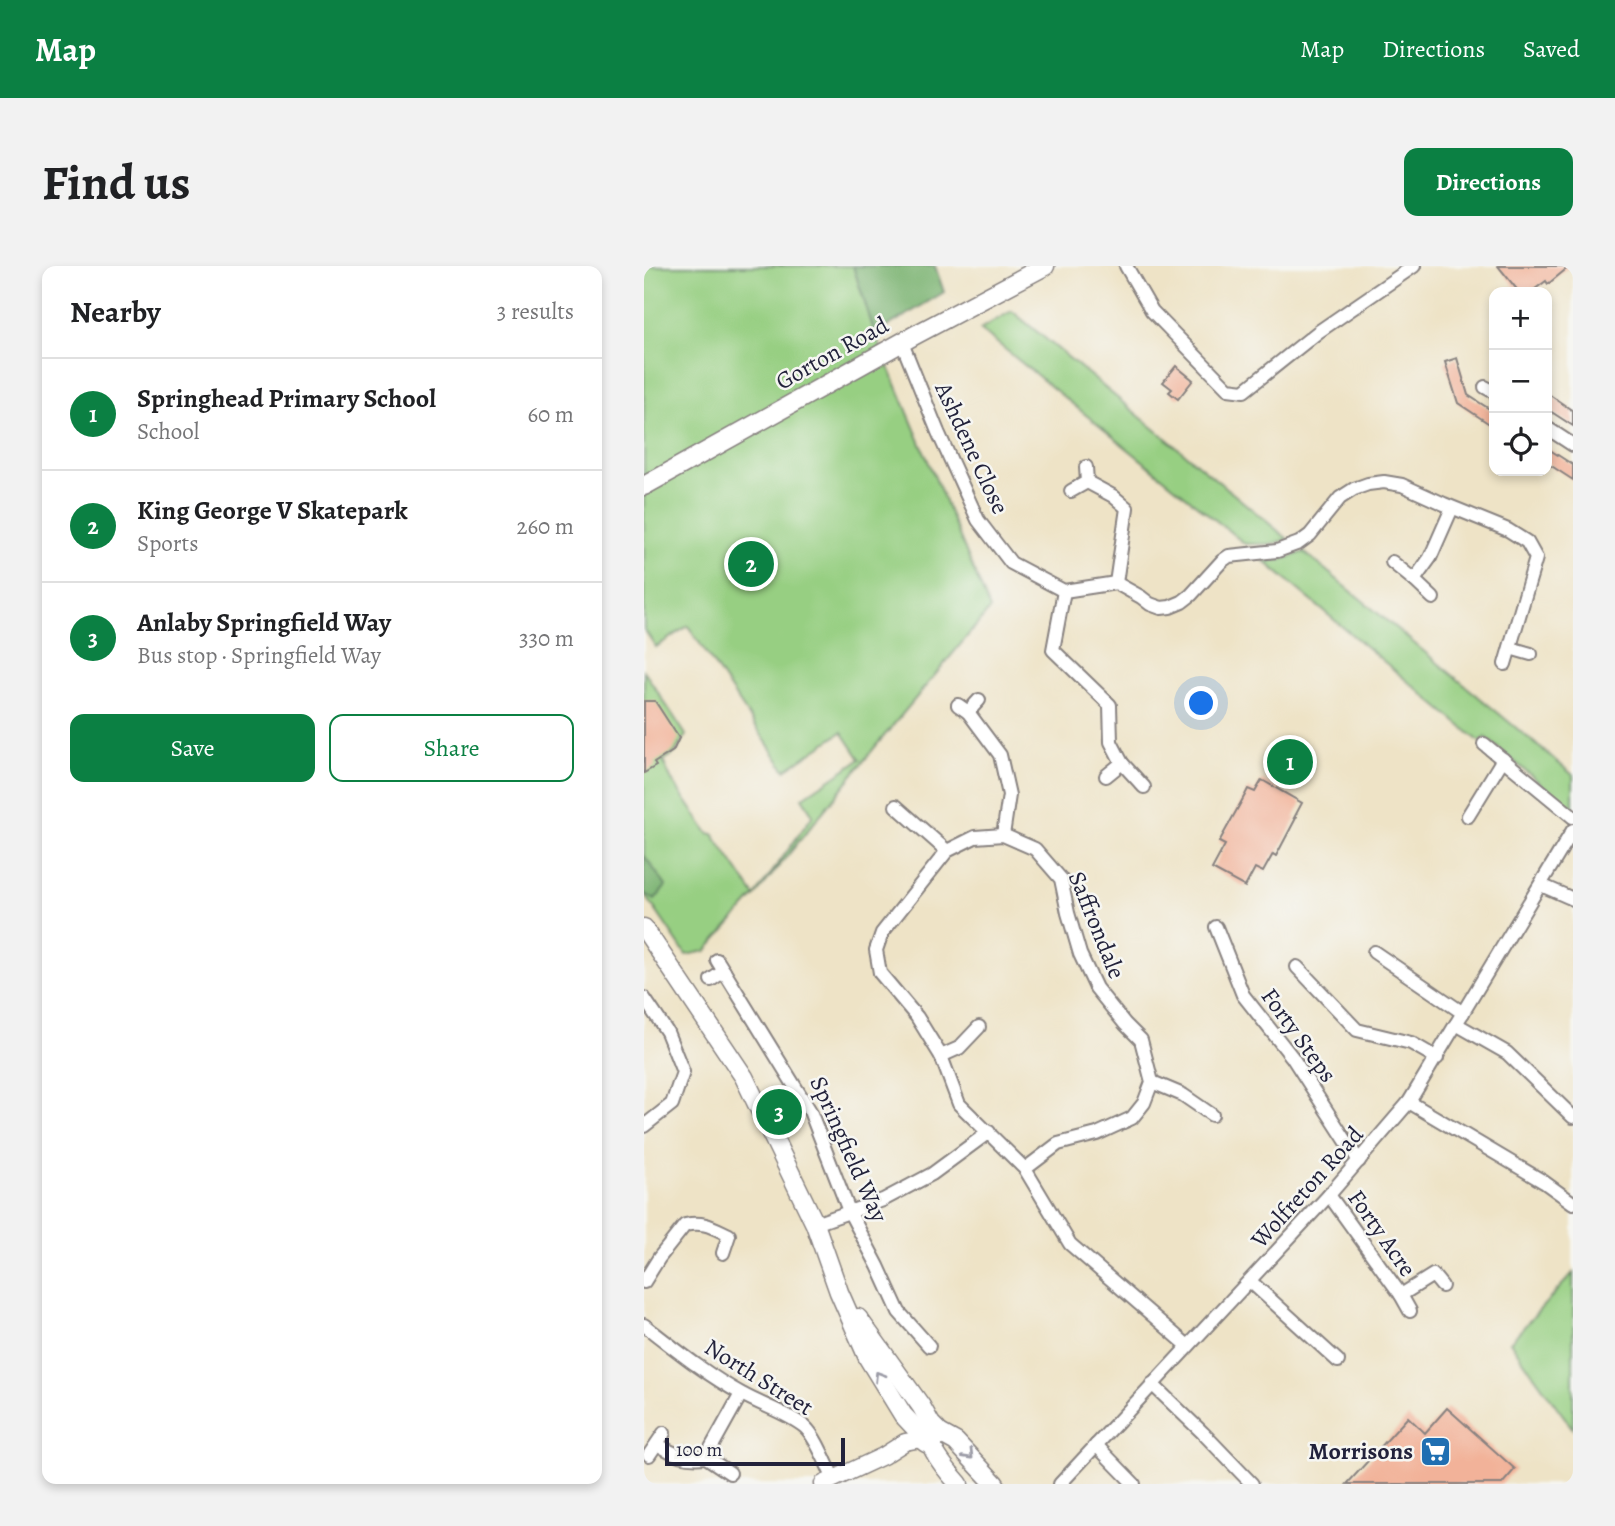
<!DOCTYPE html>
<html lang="en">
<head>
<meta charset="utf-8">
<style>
  :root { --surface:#fff; --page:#f2f2f2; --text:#202124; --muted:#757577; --line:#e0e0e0; --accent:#0b8043 }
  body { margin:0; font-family:Alegreya,serif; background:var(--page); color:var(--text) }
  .controls { position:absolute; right:21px; top:21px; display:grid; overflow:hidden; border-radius:14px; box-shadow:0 4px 10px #0003 }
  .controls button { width:63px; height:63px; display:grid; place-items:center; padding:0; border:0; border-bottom:2px solid var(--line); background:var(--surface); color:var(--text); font:35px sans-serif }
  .scale { position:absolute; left:21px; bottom:18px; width:180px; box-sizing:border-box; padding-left:7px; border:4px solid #22223b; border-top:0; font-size:19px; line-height:24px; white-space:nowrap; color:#22223b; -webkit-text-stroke:5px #f6f6f2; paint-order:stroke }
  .you { position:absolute; left:558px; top:438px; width:24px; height:24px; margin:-18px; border:5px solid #fff; border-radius:50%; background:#1a73e8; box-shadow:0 0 0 10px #1a73e833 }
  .badge { display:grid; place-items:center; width:46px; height:46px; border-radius:50%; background:var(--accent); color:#fff; font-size:23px; font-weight:700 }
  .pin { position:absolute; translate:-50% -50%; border:4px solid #fff; box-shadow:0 2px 7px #0006 }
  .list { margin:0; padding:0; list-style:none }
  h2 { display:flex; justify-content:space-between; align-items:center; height:91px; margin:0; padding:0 28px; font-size:30px }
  h2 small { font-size:23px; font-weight:400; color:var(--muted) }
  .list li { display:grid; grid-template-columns:46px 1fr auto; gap:21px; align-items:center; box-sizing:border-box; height:112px; padding:0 28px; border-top:2px solid var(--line) }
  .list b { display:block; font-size:26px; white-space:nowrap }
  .list p { margin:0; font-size:23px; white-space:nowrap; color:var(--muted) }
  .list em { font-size:23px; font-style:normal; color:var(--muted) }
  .actions { display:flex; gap:14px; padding:21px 28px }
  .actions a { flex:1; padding:16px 0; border:2px solid var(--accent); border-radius:14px; text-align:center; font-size:24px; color:var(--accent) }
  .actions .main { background:var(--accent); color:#fff }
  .icon { flex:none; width:38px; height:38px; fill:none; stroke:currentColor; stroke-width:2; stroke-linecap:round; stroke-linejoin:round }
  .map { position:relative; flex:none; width:929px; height:1218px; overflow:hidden; border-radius:14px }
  header { display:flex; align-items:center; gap:42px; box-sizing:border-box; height:98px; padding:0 35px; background:var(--accent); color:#fff }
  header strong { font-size:33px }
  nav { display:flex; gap:38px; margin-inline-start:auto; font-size:24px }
  .intro { display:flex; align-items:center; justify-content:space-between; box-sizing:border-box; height:168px; padding:0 42px }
  h1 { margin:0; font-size:49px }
  .button { padding:18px 32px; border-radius:14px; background:var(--accent); color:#fff; font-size:24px; font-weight:700 }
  main { display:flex; gap:42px; padding:0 42px }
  aside { flex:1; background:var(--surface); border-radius:14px; box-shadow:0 4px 10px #0003 }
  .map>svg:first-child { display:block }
  .green { fill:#97cf82; stroke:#5c785e; stroke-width:2 }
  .forest { fill:#79b270; stroke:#4e6a56; stroke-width:2 }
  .building { fill:#f2b299 }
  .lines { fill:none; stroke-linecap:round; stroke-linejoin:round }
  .minor-casing { stroke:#888280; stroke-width:16 }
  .tertiary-casing { stroke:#888280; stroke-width:19 }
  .secondary-casing { stroke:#888280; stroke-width:21 }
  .minor { stroke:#fff; stroke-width:12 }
  .tertiary { stroke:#fff; stroke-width:16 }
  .secondary { stroke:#fff; stroke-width:18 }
  .oneway { stroke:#9c9ca7 }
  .labels { text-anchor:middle; stroke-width:5; stroke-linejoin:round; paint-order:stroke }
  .street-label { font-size:24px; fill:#22223b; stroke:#f6f6f2 }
  .poi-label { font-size:24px; font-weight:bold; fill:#22223b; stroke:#f6f6f2; text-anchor:end }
</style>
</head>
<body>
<header>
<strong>Map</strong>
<nav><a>Map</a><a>Directions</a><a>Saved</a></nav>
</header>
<div class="intro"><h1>Find us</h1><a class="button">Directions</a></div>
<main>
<aside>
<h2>Nearby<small>3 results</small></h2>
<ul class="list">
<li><span class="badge">1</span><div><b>Springhead Primary School</b><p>School</p></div><em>60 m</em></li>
<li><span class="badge">2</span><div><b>King George V Skatepark</b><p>Sports</p></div><em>260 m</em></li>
<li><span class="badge">3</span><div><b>Anlaby Springfield Way</b><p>Bus stop · Springfield Way</p></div><em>330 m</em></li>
</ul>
<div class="actions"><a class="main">Save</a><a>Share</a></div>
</aside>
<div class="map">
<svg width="929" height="1218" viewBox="0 0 929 1218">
  <rect width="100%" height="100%" fill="#f6f6f2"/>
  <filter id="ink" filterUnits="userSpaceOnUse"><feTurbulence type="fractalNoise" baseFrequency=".0143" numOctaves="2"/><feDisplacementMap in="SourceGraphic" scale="14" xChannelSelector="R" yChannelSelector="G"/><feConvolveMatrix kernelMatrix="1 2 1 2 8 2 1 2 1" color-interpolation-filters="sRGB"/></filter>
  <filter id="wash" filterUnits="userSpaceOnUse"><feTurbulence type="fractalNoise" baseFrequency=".00686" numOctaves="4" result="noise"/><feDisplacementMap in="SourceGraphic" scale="28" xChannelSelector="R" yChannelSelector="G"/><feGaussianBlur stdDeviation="1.57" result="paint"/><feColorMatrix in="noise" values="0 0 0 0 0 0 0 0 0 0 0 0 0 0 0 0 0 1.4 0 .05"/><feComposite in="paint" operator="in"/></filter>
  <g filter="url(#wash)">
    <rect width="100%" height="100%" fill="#eee3c6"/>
    <g class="green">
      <path d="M0,0H209L231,68L346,343L231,481L111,630L62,685L42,689L0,627V405L42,469L31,487L19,495L27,513L64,567L69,568L111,630L169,549L158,532L216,493L198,466L141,504L44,360L12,381L0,363Z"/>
      <path d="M368,45L644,273L627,278H601L336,63Z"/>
      <path d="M660,286L929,509V541L927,543L841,471L836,476L620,295L637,294Z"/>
      <path d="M929,1007V1163L866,1076Z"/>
    </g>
    <g class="forest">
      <path d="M209,0H291L300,26L231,68Z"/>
      <path d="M0,589L22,620L11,634L0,627Z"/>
    </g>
    <g id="blocks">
      <g class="building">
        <path d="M854,0H926L904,18L902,15L887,26H875Z"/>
        <path d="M813,92L824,129L850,146V161L814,137L801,96Z"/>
        <path d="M532,100L549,114L534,133L525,126L528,123L519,116Z"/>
        <path d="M903,127L929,145V160L903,143Z"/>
        <path d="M903,182L929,199V214L903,197Z"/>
        <path d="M0,435H11L35,472L29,485L10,497L12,500L0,507Z"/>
        <path d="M618,514L658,537L650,552H652L632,590L629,588L619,606L611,602L601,621L568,603L581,579L575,576L601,529L604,523L611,526Z"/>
        <path d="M803,1142L871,1203L858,1218H703L764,1151L781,1167Z"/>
      </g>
    </g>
  </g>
  <g filter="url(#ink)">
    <use href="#blocks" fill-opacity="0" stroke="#888280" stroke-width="2"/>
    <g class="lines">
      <defs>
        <g id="minor">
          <path d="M482,0L508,45L584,123L600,125L674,66L770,0"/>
          <path d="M258,77L294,166L334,254L367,297L420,325L472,317L497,331L506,338L517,342L526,341L538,336L547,329L578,295L585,290L633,285L655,277L666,269L696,232L710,223L724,218L740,216L758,219L800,238L864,264L883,276L892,292L861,398"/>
          <path d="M841,121L850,126"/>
          <path d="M903,162L929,179"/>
          <path d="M443,216L469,230L483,242L472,317"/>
          <path d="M427,225L443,216L442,201"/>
          <path d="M748,296L770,314L789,332"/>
          <path d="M770,314L786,292L808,242"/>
          <path d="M420,325L409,384L466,439L467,476L478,497L500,521"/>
          <path d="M866,382L887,388"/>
          <path d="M314,439L324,446L356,489L365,529L359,569"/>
          <path d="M324,446L335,434"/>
          <path d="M840,478L929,551"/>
          <path d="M462,510L478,497"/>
          <path d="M252,540L303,585"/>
          <path d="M824,550L859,493"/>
          <path d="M897,619L929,633"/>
          <path d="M572,661L599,729L648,791L715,895"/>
          <path d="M730,686L819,747"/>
          <path d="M73,694L166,845L205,945L234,1000L255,1046L285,1080"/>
          <path d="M653,701L713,764L767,777L793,792"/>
          <path d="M67,714L80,705"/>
          <path d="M0,732L23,766L39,806L28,838L0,860"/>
          <path d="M812,758L863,787L929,851"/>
          <path d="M297,790L315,782L335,761"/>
          <path d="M508,816L539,829L568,849"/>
          <path d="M765,836L900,916L929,937"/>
          <path d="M381,903L414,878L453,868L488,852L500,837L508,816L497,774L481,758L452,722L436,688L424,647L417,613L391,583L359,569L331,571L303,585L238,667L232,684L236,707L273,751L297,790L315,838L381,903L426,978L544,1080"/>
          <path d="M685,929L757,1029L766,1045"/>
          <path d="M171,958L239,934L288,908L345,866"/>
          <path d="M606,1015L694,1095"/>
          <path d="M0,1016L15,992L41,959C60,955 68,961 85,969L79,987"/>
          <path d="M757,1029L789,1009L798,1020"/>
          <path d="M0,1059C31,1083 63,1109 98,1128C117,1139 144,1147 161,1161C173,1172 182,1198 190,1213"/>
          <path d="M508,1118L559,1167L608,1218"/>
          <path d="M13,1178C31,1189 40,1193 62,1191L97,1128"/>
          <path d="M452,1179L490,1218"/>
          <path d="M5,1189L20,1167"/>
          <path d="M62,1191L86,1207"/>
          <path d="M416,1218L685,929L765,836L929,564"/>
        </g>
        <path id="tertiary" d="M179,1218L239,1190L261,1176L277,1173"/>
        <g id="secondary">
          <path d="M0,220L271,69L401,0"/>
          <path d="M0,662L100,811L171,958L195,1026L224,1092L259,1149L275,1166"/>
          <path d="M214,1052L277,1140L287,1158L293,1164L294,1169L291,1174L282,1177L277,1173L275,1166L280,1158H287"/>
          <path d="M294,1166L312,1176L351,1218"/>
          <path d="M286,1176C292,1192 304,1206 315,1218"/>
        </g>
      </defs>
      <use href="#minor" class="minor-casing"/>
      <use href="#tertiary" class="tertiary-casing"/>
      <use href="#secondary" class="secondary-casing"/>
      <use href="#minor" class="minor"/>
      <use href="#tertiary" class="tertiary"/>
      <use href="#secondary" class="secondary"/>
    </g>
    <defs><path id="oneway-chevron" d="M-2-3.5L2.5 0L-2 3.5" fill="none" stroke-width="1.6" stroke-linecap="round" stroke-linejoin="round" transform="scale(1.75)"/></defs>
    <g class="oneway">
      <use href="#oneway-chevron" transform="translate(235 1110) rotate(-122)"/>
      <use href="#oneway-chevron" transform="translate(325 1189) rotate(46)"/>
    </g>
  </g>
  <defs>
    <symbol id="supermarket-square" viewBox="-11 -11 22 22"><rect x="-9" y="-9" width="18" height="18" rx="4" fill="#1f6fb2" stroke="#f6f6f2"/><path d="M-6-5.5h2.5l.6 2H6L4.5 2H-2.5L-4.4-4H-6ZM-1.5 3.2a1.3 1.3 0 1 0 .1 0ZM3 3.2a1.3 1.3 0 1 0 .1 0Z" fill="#fff"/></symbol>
  </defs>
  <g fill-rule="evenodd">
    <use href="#supermarket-square" x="774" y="1168" width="35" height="35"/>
  </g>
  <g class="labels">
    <g class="street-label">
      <text transform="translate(188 87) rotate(-29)" y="8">Gorton Road</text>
      <text transform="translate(328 182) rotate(65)" y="8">Ashdene Close</text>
      <text transform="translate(453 659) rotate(68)" y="8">Saffrondale</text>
      <text transform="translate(655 769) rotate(54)" y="8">Forty Steps</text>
      <text transform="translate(205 883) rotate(66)" y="8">Springfield Way</text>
      <text transform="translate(663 921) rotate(-48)" y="8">Wolfreton Road</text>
      <text transform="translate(738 967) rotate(55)" y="8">Forty Acre</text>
      <text transform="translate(115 1111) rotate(32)" y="8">North Street</text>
    </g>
    <g class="poi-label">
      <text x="769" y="1193">Morrisons</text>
    </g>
  </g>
</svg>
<div class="controls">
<button>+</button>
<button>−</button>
<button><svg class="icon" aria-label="locate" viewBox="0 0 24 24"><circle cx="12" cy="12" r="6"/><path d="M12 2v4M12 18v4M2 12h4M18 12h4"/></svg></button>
</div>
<div class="scale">100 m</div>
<div class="you"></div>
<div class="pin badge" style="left:646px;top:496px">1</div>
<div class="pin badge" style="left:107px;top:298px">2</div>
<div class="pin badge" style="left:135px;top:846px">3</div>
</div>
</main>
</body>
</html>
